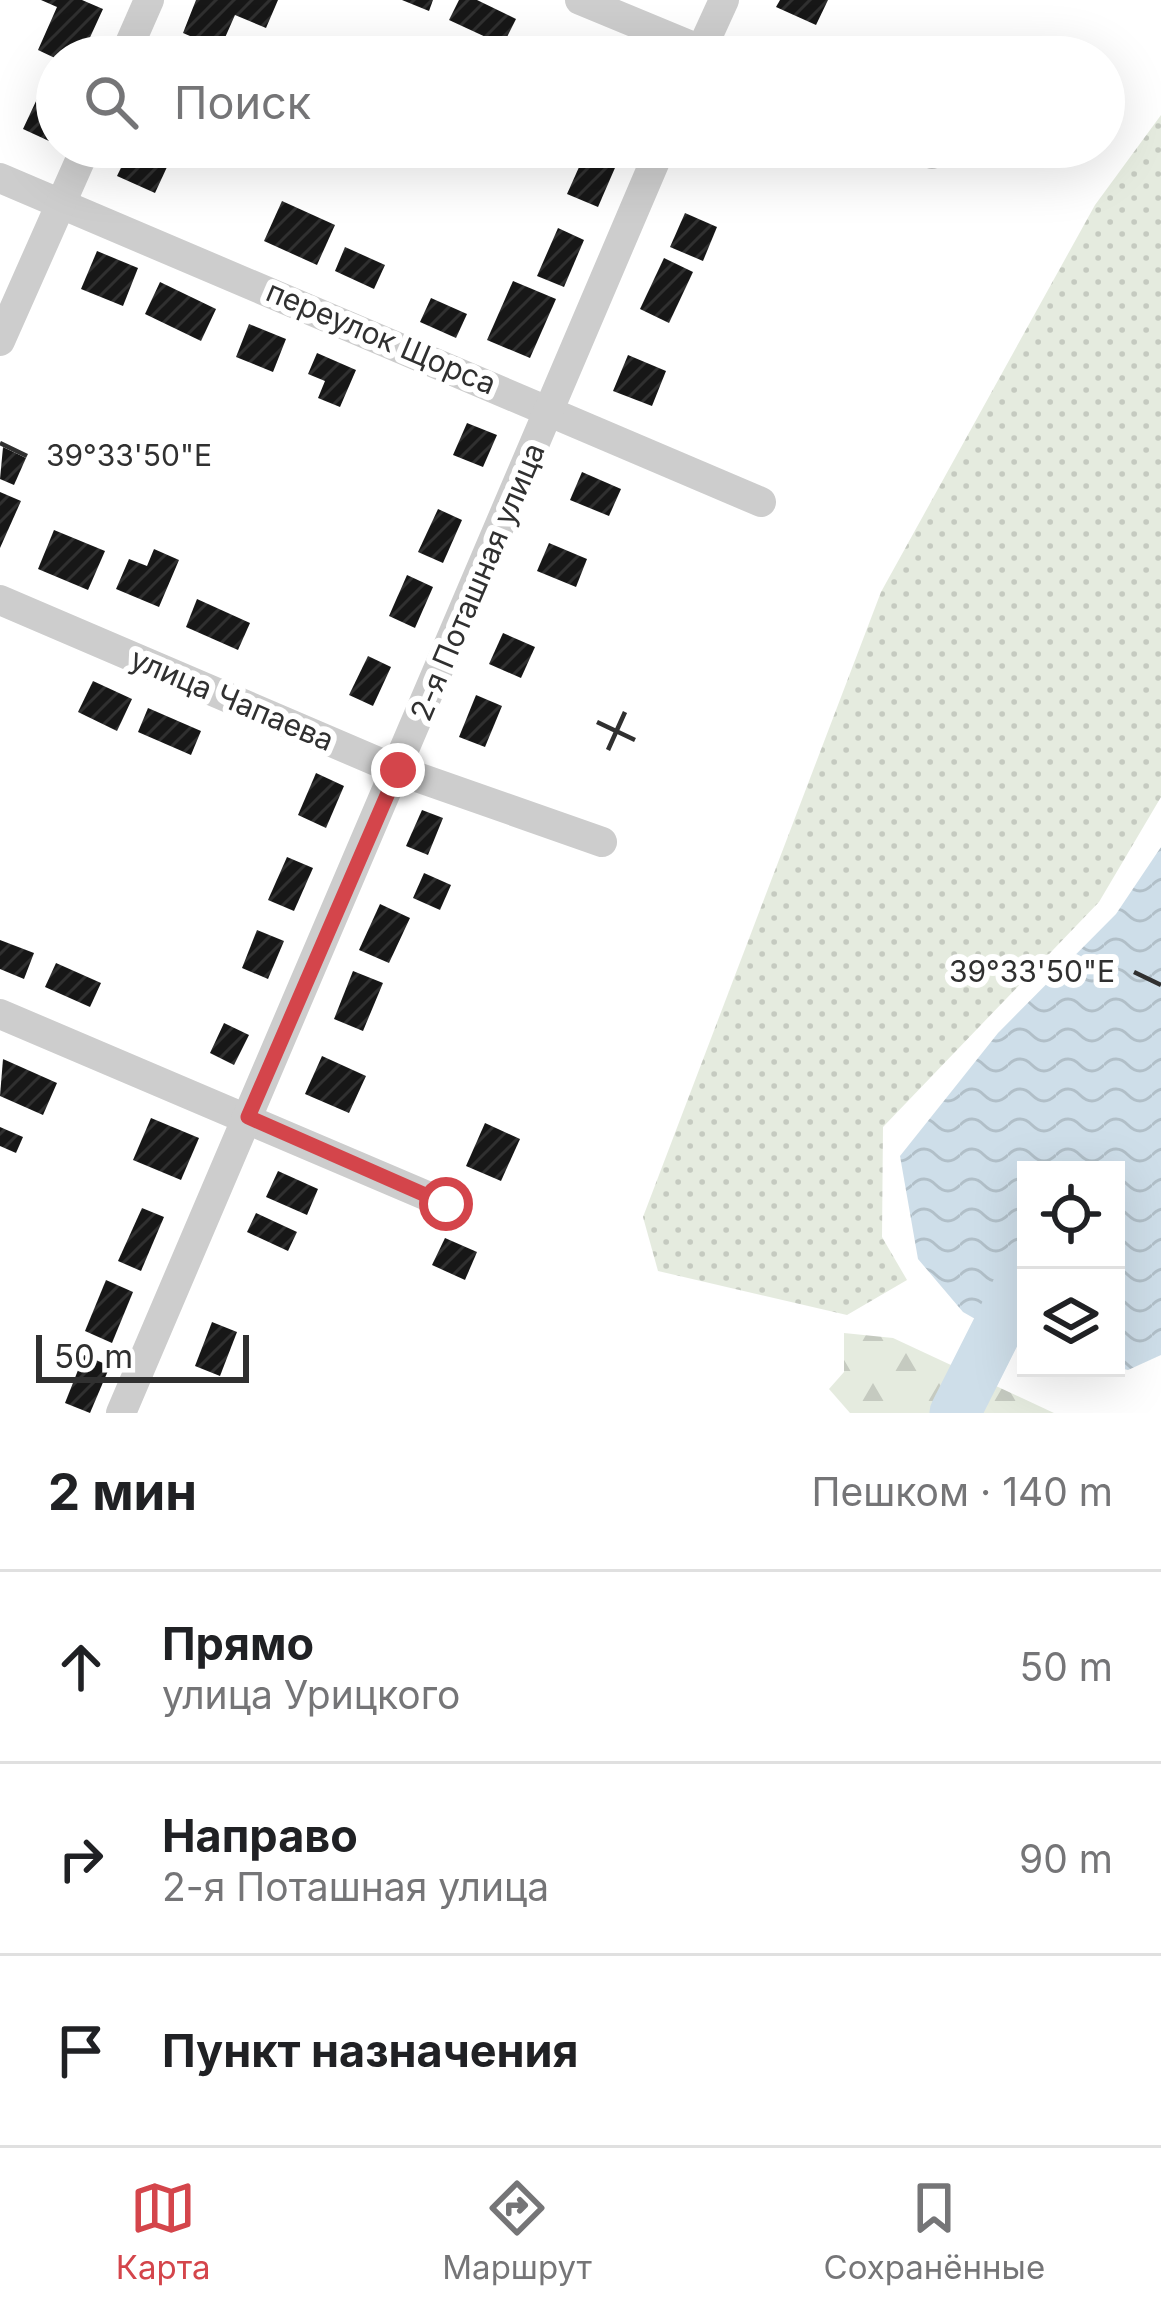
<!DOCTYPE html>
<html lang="ru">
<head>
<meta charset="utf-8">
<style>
  :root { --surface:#fff; --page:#f2f2f2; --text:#202124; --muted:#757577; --line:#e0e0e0; --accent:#d4454b }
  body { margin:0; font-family:Inter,sans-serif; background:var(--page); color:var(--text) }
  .controls { position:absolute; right:36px; bottom:36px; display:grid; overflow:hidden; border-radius:0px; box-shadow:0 12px 48px #0002 }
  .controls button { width:108px; height:108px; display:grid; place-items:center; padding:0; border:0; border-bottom:3px solid var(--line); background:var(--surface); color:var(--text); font:60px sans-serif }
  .scale { position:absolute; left:36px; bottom:30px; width:213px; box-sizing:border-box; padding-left:12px; border:6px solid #303030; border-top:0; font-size:33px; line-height:42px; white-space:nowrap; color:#303030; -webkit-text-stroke:9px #fff; paint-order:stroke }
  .stop { position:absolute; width:36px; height:36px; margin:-27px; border:9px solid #d4454b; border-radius:50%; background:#fff }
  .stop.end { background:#d4454b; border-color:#fff; box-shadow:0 3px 12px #0008 }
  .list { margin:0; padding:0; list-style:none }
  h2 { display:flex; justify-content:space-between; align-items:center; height:156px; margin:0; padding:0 48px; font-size:51px }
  h2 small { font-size:39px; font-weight:400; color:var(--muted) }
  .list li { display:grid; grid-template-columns:78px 1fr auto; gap:36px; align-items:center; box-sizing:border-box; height:192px; padding:0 48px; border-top:3px solid var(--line) }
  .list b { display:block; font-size:45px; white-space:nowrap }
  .list p { margin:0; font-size:39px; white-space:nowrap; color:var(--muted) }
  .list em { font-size:39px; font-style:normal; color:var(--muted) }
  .icon { flex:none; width:66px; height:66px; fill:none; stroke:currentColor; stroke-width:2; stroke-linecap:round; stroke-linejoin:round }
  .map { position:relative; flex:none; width:1161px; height:1413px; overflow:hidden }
  .search { position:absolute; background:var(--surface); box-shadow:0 12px 48px #0002; left:36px; right:36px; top:36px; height:132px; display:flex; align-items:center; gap:30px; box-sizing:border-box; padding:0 42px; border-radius:66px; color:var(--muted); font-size:45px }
  .sheet { height:732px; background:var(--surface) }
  nav { display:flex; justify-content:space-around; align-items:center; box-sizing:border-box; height:168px; border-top:3px solid var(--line); background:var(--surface); font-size:33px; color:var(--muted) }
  nav a { display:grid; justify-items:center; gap:6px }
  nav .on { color:var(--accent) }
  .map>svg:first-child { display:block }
  .grass { fill:url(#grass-dots) }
  .forest { fill:url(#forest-firs) }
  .water { fill:url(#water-waves) }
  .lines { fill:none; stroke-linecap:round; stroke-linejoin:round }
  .river { stroke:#cedee9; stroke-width:51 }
  .building { fill:url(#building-hatch) }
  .street { stroke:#cdcdcd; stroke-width:30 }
  .route { stroke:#d4454b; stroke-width:15 }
  .ticks { fill:none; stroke:#303030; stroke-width:4.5 }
  .labels { text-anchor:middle; stroke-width:12; stroke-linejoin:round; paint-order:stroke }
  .street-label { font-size:30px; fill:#303030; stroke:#fff }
  .ticks-label { font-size:30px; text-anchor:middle; fill:#303030; stroke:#fff; stroke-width:12; stroke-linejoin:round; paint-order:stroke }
</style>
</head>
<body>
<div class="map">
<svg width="1161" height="1413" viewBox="0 0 1161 1413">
  <defs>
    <pattern id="grass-dots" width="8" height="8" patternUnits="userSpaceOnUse" patternTransform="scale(3)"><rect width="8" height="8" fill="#e5ebdf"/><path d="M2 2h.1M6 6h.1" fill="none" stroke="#c5cac0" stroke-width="1.8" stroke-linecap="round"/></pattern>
    <pattern id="forest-firs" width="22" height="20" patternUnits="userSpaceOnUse" patternTransform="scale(3)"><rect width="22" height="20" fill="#e5ebdf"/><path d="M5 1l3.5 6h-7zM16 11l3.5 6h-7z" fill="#c5cac0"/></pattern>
    <pattern id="water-waves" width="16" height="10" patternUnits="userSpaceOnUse" patternTransform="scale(3)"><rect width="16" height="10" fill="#cedee9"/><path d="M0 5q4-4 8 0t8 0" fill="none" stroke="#b1bfc8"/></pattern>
    <pattern id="building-hatch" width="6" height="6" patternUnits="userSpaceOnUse" patternTransform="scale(3)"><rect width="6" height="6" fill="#171717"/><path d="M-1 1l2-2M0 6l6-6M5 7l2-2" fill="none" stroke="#303030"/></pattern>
  </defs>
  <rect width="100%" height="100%" fill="#fff"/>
  <path class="grass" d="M1161,115V797L1099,902L883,1127L882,1237L907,1280L847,1315L658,1271L643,1217L881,592L1095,205Z"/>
  <path class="forest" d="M844,1333L893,1338L1054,1413H850L829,1389L844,1372Z"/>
  <path class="water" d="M1161,847V1355L1128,1370L1116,1367V1170H1026V1348L963,1312L918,1259L900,1156L998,1033L1116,914Z"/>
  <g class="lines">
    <path class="river" d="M955,1413L1026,1272"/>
  </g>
  <g class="building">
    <path d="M41,0H82L103,9L81,57L57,59L38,50L57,7Z"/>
    <path d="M196,0H278L266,28L235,15L220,49L183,33Z"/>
    <path d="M402,0H433L429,11Z"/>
    <path d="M459,0H477L516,19L503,45L449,20Z"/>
    <path d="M780,0H828L816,25L776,7Z"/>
    <path d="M37,99L57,108V124L49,141L23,129Z"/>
    <path d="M131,147H157L173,154L155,193L117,176Z"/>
    <path d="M173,147H210L202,162Z"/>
    <path d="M588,147H605L621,154L598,207L567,194Z"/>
    <path d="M723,147H763L756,162Z"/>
    <path d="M282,201L335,225L317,265L264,241Z"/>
    <path d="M685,213L717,227L703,261L670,247Z"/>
    <path d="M558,228L584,240L564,287L537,276Z"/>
    <path d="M345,247L385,265L374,289L335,271Z"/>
    <path d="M97,251L138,268L123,306L81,289Z"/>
    <path d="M664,258L693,272L669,323L640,309Z"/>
    <path d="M513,281L556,299L530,358L487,340Z"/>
    <path d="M160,282L216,309L201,341L145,314Z"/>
    <path d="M431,298L467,314L456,338L420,322Z"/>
    <path d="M249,324L286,339L273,372L236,357Z"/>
    <path d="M317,353L356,370L340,407L318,398L325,381L308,374Z"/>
    <path d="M628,355L666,371L652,406L613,391Z"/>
    <path d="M467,423L497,435L483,467L453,455Z"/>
    <path d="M3,447L26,458L14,485L0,479Z"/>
    <path d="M582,472L621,489L609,516L570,500Z"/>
    <path d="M0,492L21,501L0,548Z"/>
    <path d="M438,509L462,520L443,563L418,552Z"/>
    <path d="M54,530L105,551L88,590L38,569Z"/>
    <path d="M549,543L587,559L576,587L537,571Z"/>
    <path d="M154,549L179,560L159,607L116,589L129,559L147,566Z"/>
    <path d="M407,575L433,587L415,628L389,616Z"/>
    <path d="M197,599L250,623L238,650L186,627Z"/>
    <path d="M503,633L535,647L521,678L489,664Z"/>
    <path d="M368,656L391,667L373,706L349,695Z"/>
    <path d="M93,681L132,699L117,731L78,712Z"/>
    <path d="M476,695L502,706L485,747L459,737Z"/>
    <path d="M148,708L201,731L191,755L138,732Z"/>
    <path d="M316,773L344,786L326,828L298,815Z"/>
    <path d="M422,810L443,818L428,855L406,846Z"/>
    <path d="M287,857L313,868L294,911L268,900Z"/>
    <path d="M424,873L451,885L440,910L413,898Z"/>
    <path d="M380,904L410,918L389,963L359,950Z"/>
    <path d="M257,930L284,941L268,979L242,968Z"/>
    <path d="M0,940L34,953L24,979L0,969Z"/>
    <path d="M56,963L101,983L90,1007L45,987Z"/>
    <path d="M353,971L383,983L363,1031L334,1019Z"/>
    <path d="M224,1023L249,1035L234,1065L210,1053Z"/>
    <path d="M322,1056L366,1076L349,1113L305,1094Z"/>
    <path d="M3,1059L57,1083L43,1115L0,1096Z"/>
    <path d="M151,1118L199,1138L181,1180L133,1160Z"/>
    <path d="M485,1123L520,1139L501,1181L466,1166Z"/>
    <path d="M0,1127L23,1137L16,1153L0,1146Z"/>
    <path d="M278,1171L318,1189L307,1215L266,1197Z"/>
    <path d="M142,1208L164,1217L141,1271L118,1261Z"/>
    <path d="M256,1213L297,1232L288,1251L247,1232Z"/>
    <path d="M445,1238L477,1252L465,1280L432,1265Z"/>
    <path d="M106,1280L133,1292L112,1343L85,1331Z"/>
    <path d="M212,1322L237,1332L220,1376L195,1366Z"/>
    <path d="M84,1355L110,1366L90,1413L65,1403Z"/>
  </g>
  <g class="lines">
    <g class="street">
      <path d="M580,0L718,57"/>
      <path d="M124,57L149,0"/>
      <path d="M698,57L724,0"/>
      <path d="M915,147L932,154"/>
      <path d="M0,178L761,502"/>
      <path d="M0,341L86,147"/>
      <path d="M0,600L397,770L602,842"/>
      <path d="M0,1014L446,1204"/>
      <path d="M121,1413L661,147"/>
    </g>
  </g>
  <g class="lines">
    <path class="route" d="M398,770L248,1117L446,1204"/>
  </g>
  <path class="ticks" d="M0,443L27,456M597,722L635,740M608,750L625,712M1134,972L1161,985"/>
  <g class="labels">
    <g class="street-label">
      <text transform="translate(381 338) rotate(23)" y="10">переулок Щорса</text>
      <text transform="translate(478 582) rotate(-67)" y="10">2-я Поташная улица</text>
      <text transform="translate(232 700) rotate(23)" y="10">улица Чапаева</text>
    </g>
  </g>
  <g class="ticks-label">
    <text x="129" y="466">39°33'50"E</text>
    <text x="1032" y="982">39°33'50"E</text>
  </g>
</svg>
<div class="controls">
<button><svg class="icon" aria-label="locate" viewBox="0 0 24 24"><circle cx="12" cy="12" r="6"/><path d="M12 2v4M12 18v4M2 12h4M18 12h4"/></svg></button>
<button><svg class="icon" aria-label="layers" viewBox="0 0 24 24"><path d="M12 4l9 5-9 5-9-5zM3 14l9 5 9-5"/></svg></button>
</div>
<div class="scale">50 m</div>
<div class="stop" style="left:446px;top:1204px"></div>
<div class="stop end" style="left:398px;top:770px"></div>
<div class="search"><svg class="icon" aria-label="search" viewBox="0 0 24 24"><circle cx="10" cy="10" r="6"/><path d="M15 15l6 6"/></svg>Поиск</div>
</div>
<section class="sheet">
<h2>2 мин<small>Пешком · 140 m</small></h2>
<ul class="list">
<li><svg class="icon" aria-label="ahead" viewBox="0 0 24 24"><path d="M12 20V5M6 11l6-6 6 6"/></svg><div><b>Прямо</b><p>улица Урицкого</p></div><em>50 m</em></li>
<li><svg class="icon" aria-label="right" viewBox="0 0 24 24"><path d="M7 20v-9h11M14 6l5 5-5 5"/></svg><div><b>Направо</b><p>2-я Поташная улица</p></div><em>90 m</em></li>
<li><svg class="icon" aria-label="arrive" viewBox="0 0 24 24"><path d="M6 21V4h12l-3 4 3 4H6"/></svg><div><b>Пункт назначения</b></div></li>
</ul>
</section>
<nav>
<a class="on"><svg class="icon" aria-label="map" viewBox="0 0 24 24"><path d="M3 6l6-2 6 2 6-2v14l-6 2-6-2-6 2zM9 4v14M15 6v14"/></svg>Карта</a>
<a><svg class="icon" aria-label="directions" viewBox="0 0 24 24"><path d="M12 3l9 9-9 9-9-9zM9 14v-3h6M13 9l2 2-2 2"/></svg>Маршрут</a>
<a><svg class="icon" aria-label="saved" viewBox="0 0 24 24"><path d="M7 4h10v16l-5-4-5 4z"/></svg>Сохранённые</a>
</nav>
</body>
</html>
